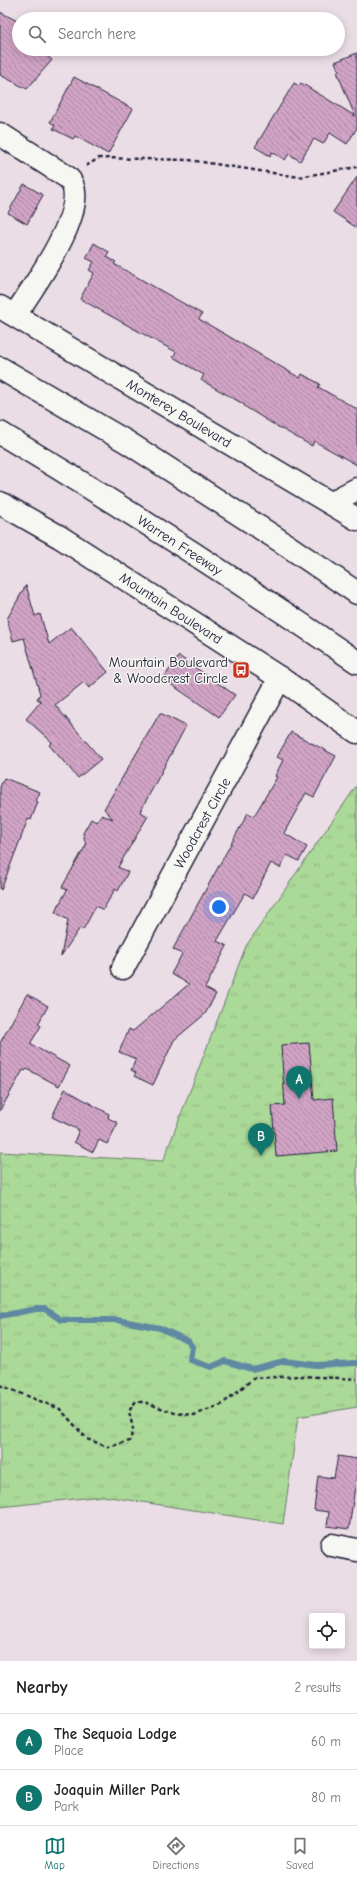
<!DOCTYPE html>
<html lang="en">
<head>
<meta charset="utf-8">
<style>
  :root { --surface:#fff; --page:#f2f2f2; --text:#202124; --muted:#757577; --line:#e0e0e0; --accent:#0f766e }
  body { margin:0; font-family:"Comic Neue",sans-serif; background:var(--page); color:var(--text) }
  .controls { position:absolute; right:12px; bottom:12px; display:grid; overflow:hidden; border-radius:4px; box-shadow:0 2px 10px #0003 }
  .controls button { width:36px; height:36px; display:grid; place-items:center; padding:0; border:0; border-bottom:1px solid var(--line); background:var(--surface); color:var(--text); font:20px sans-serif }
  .you { position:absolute; left:219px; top:907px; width:14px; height:14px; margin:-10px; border:3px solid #fff; border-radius:50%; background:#1a73e8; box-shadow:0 0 0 6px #1a73e833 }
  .badge { display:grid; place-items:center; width:26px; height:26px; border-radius:50%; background:var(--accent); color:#fff; font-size:13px; font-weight:700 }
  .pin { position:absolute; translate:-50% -33px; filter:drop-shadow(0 1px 2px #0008) }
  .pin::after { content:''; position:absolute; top:21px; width:14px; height:12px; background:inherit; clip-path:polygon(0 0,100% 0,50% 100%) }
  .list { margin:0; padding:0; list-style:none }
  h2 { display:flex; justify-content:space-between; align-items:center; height:52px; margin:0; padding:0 16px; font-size:17px }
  h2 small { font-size:13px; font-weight:400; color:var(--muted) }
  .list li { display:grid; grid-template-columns:26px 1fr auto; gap:12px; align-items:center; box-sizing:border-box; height:56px; padding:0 16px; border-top:1px solid var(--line) }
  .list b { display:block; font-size:15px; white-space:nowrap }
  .list p { margin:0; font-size:13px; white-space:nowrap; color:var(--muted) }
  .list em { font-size:13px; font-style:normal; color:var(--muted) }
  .icon { flex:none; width:22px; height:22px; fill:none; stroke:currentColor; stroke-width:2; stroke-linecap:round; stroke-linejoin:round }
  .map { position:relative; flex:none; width:357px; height:1661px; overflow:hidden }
  .search { position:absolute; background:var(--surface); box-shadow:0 2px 10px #0003; left:12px; right:12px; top:12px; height:44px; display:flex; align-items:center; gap:10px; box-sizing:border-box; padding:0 14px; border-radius:22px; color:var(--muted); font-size:15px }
  .sheet { height:164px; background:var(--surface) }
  nav { display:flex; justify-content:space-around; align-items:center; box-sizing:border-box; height:56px; border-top:1px solid var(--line); background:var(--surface); font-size:11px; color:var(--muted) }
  nav a { display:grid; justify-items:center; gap:2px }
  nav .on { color:var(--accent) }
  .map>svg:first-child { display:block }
  .park { fill:url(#park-tufts); stroke:#667e6a }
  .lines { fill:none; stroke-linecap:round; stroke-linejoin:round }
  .stream { stroke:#5e89a2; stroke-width:6 }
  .building { fill:url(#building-back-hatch); stroke:#22223b }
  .minor-casing { stroke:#22223b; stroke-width:25 }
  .highway-casing { stroke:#22223b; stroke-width:25 }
  .path { stroke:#22223b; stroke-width:2.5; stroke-dasharray:4 3; stroke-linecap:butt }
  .minor { stroke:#f6f6f2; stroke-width:22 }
  .highway { stroke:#f6f6f2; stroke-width:22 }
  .labels { text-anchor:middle; stroke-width:3; stroke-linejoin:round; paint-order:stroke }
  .street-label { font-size:14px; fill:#22223b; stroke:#f6f6f2 }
  .poi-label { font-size:14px; fill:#22223b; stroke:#f6f6f2; text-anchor:end }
</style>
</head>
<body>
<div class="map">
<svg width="357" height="1661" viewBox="0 0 357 1661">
  <defs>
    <pattern id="park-tufts" width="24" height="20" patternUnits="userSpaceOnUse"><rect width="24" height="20" fill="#abd998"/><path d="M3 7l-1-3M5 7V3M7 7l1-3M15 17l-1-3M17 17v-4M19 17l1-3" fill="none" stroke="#93ba84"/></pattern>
    <pattern id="building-back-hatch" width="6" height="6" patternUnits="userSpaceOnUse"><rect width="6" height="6" fill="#d1a4c6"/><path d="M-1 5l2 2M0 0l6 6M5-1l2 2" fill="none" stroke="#a985a2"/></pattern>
  </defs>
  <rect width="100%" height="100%" fill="#ebdde5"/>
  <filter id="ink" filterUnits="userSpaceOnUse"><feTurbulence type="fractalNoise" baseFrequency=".025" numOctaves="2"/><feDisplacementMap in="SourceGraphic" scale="8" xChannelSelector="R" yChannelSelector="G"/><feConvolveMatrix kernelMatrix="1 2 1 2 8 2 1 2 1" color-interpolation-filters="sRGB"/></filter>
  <g filter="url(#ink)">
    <path class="park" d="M357,785V1407L298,1417L283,1524L103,1496L0,1507V1152L163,1161L246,946Z"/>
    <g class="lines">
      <path class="stream" d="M0,1316L36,1309H45L61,1320H117L160,1328L188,1341L192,1347L190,1360L211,1367L225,1361L252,1369L284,1361L316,1365L357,1363"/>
    </g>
    <g class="building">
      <path d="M0,12L19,22V49H52L48,57L52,60L27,89L0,75Z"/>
      <path d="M357,53V128L347,144L330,133L323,144L314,139L300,161L289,154L285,160L272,152L270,156L255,147L294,83L299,86L301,83L355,116L337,72L339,71L335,62Z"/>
      <path d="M74,77L133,109L108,154L75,136L73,139L53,129L55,125L50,122Z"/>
      <path d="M357,177V228L333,212Z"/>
      <path d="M24,184L43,195L27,224L8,213Z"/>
      <path d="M94,243L109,252L107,257L116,262L114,264L202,314L199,319L300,378L302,374L320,384L318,387L357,409V465L314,441L312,446L273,424L244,406L245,405L201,380L204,375L173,357L176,352L80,299L94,273L89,270L94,262L86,258Z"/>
      <path d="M26,585L35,616L40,614L49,644L71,627L108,672L89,688L84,682L55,705L101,759L78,778L49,745L52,742L26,719L41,701L37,699L40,694L24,638L13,641L7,619Z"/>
      <path d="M179,656L235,695L219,717L163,679Z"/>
      <path d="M160,713L186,726L140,812L148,816L118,867L128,872L118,891L115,889L103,910L96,906L83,930L80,928L61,956L68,920L55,912L67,890L62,887L86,845L83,833L91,819L96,822L101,815L113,819L104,809Z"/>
      <path d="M291,732L336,756L314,797L306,793L284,833L307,847L299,861L287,855L280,868L271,863L253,898L245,893L217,941L227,946L205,988L216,994L205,1014L174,1040L153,1085L134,1076L136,1073L131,1070L136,1059L119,1052L129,1029L133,1031L189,984L171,974L182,954L173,949L248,813L254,816L277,777L275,776L283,760L277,757Z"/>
      <path d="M4,778L40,792L36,801L38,802L31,820L28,819L1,890L0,889V787Z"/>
      <path d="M27,994L48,1006L38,1024L41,1026L30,1044L70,1066L59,1086L27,1069L25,1071L23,1070L0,1111V1043Z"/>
      <path d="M309,1043L314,1100L333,1098L337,1151L276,1156L272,1106L285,1105L281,1045Z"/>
      <path d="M65,1089L109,1114L108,1118L118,1123L107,1144L99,1140L93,1152L74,1142L79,1130L52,1117Z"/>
      <path d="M338,1456L357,1459V1472L349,1529L327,1526L329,1512L314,1510L318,1476L334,1478Z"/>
    </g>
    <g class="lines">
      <defs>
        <g id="minor">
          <path d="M0,134L67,177C96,202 31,290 15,315"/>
          <path d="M0,307L357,519"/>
          <path d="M0,503L60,537L280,678L357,732"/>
          <path d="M335,505L340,498L357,489"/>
          <path d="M123,968L280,678"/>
          <path d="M332,1545L357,1550"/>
        </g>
        <g id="highway">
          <path d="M0,368L127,442L279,540L357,593"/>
          <path d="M0,433C122,506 240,582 357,662"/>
        </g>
      </defs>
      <use href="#minor" class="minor-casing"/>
      <use href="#highway" class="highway-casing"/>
      <g class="path">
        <path d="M86,166L99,158L189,160L299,177L357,167"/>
        <path d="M0,1385L60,1409L87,1439L108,1447L130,1441L133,1429L129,1411L136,1401L147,1403L175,1413L194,1415L221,1405L254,1378L302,1376L357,1379"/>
      </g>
      <use href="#minor" class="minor"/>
      <use href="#highway" class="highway"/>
    </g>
  </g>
  <defs>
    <symbol id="bus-square" viewBox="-11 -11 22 22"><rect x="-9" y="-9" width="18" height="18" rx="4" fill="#c8321e" stroke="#f6f6f2"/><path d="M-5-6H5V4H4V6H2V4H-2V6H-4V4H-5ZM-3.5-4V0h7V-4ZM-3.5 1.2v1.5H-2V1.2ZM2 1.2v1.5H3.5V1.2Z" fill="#fff"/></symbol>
  </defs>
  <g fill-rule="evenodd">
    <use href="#bus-square" x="231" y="660" width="20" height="20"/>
  </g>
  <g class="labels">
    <g class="street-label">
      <text transform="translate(179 413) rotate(31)" y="5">Monterey Boulevard</text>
      <text transform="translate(180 545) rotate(33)" y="5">Warren Freeway</text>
      <text transform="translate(171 608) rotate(33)" y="5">Mountain Boulevard</text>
      <text transform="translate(202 823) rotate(-61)" y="5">Woodcrest Circle</text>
    </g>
    <g class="poi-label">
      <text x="228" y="667">Mountain Boulevard<tspan x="228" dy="16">&amp; Woodcrest Circle</tspan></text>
    </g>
  </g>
</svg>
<div class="controls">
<button><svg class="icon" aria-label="locate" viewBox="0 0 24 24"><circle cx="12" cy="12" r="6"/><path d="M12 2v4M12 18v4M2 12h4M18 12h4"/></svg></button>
</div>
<div class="you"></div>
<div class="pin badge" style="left:299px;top:1099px">A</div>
<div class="pin badge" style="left:261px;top:1156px">B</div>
<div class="search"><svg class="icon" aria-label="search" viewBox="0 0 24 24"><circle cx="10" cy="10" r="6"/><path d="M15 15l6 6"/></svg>Search here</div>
</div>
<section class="sheet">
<h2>Nearby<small>2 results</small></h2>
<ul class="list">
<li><span class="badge">A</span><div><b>The Sequoia Lodge</b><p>Place</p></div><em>60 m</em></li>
<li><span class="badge">B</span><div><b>Joaquin Miller Park</b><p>Park</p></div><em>80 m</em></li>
</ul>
</section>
<nav>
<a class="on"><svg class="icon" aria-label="map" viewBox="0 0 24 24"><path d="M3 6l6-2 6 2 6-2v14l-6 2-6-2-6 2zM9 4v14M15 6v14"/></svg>Map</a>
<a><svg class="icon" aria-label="directions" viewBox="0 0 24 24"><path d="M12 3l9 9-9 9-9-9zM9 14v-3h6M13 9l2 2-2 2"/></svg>Directions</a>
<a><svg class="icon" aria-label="saved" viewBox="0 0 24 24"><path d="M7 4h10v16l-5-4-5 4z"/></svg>Saved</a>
</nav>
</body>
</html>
